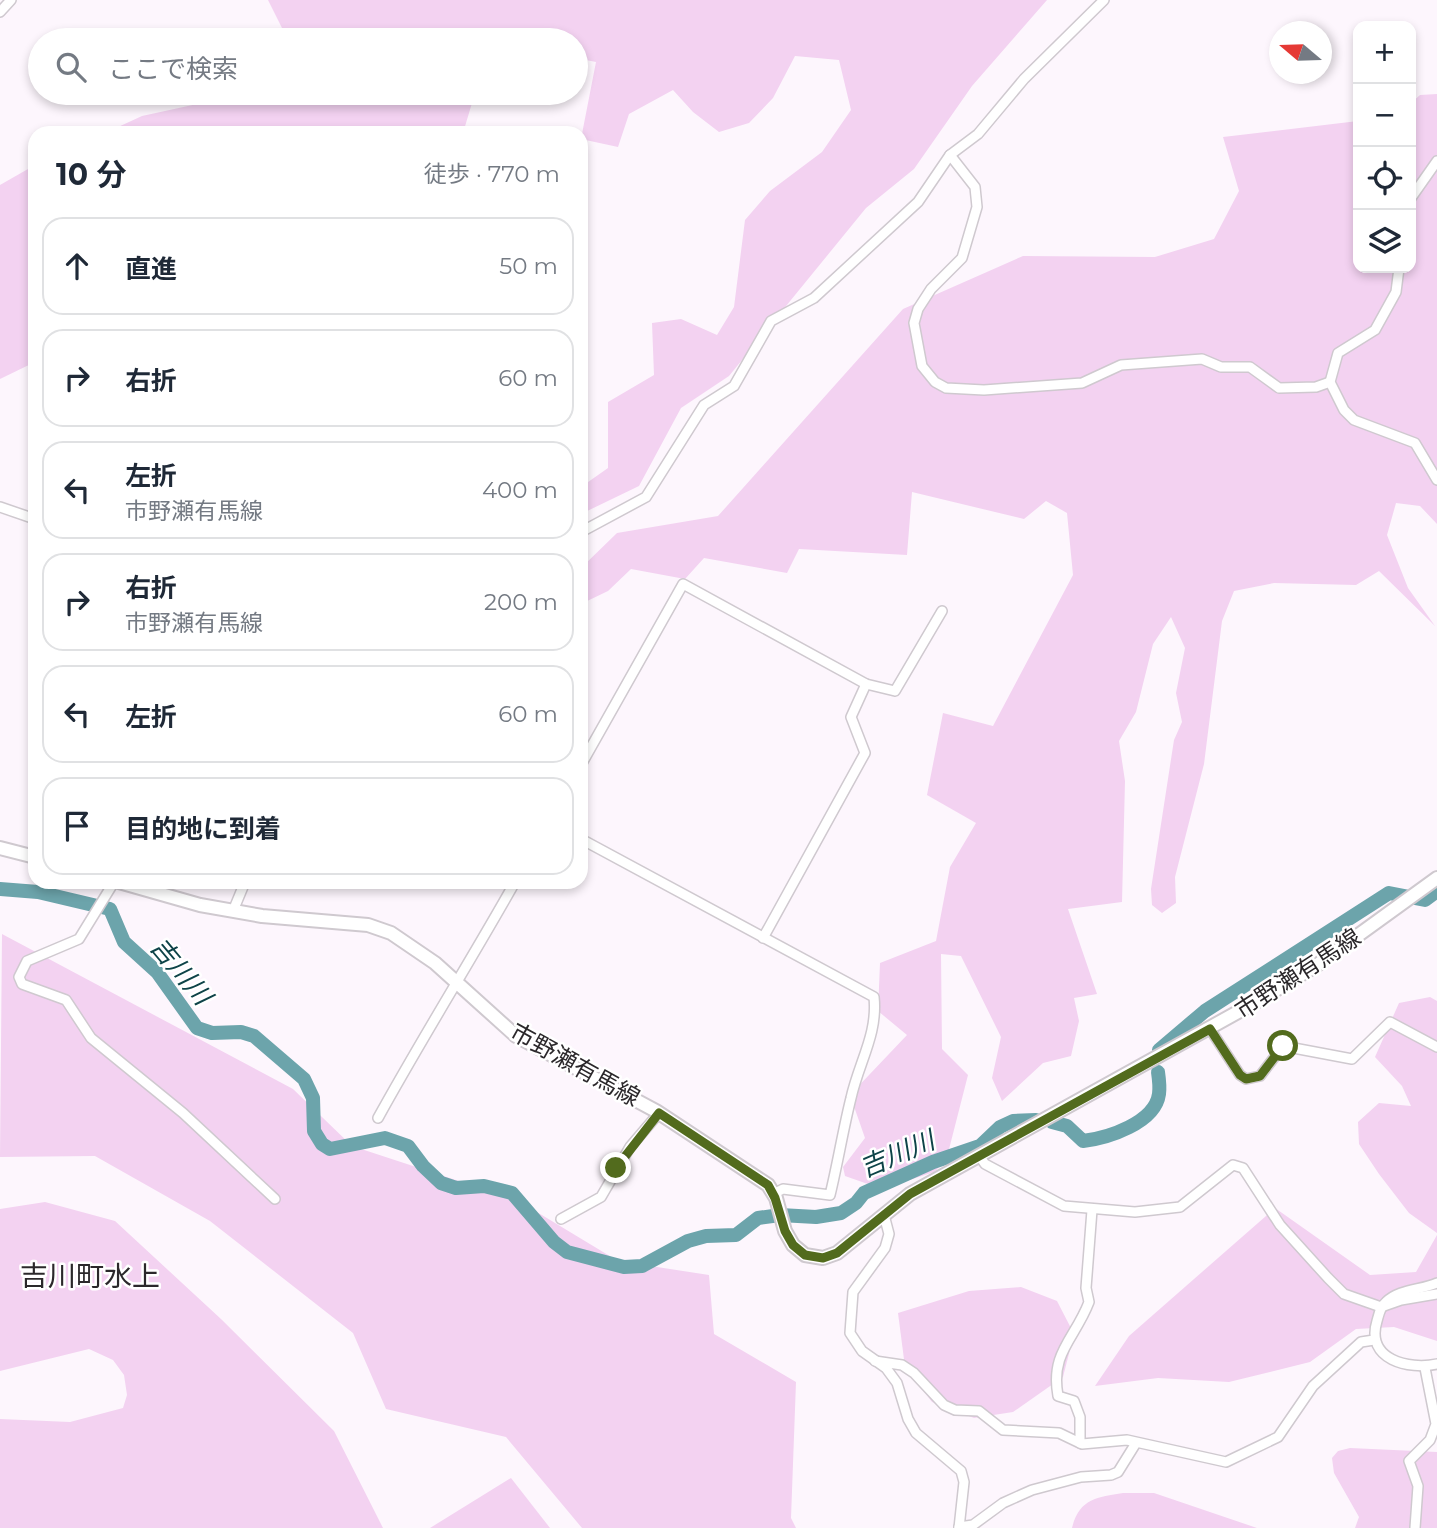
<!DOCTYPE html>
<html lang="ja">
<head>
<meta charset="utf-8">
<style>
  :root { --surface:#fff; --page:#f6f6f7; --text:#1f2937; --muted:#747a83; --line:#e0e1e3 }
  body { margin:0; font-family:Montserrat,"Noto Sans JP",sans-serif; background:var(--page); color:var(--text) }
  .controls { position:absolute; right:21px; top:21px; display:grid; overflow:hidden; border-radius:14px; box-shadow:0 4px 10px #0003 }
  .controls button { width:63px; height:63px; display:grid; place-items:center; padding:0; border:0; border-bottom:2px solid var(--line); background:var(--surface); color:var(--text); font:35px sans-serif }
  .compass { position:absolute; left:1269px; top:21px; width:63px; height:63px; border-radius:50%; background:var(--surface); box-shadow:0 4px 10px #0003; rotate:289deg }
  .stop { position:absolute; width:21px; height:21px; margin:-16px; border:5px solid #526b1d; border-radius:50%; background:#fff }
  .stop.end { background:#526b1d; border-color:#fff; box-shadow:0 2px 7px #0008 }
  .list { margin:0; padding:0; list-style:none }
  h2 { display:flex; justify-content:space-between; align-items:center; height:91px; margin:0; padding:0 28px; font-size:30px }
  h2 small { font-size:23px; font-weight:400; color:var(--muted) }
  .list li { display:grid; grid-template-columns:46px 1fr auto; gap:21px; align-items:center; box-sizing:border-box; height:98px; margin:0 14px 14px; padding:0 14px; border:2px solid var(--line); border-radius:21px }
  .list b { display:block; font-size:26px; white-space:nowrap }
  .list p { margin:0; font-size:23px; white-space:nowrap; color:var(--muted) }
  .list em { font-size:23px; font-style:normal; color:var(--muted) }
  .icon { flex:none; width:38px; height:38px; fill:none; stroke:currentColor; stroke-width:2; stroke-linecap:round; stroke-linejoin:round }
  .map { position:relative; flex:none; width:1437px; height:1528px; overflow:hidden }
  .search { position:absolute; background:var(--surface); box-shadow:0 4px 10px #0003; left:28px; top:28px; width:560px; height:77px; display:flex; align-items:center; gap:18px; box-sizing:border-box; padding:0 24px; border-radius:38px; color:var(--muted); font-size:26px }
  .panel { position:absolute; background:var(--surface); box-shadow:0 4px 10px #0003; left:28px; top:126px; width:560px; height:763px; border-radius:21px }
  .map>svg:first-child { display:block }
  .green { fill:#f3d2f1 }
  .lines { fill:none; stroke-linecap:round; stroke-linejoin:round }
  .river { stroke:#6ca4ab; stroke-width:14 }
  .minor-casing { stroke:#cfc9cf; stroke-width:12 }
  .major-casing { stroke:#cfc9cf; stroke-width:16 }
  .minor { stroke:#fff; stroke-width:9 }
  .major { stroke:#fff; stroke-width:12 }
  .route { stroke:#526b1d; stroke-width:9 }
  .labels { text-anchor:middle; stroke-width:5; stroke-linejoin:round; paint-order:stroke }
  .street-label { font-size:24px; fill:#2b282b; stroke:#fff }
  .water-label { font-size:26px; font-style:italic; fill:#0e4348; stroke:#fff }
  .quarter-label { font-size:28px; fill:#2b282b; stroke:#fff }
</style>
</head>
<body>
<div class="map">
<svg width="1437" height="1528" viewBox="0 0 1437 1528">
  <rect width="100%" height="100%" fill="#fdf6fd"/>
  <g class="green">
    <path d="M268,0H1047L972,86L914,169L866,208L729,376L681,408L639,486L581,514V487L608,468V402L654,375L652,323L681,319L717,335L734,307L745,220L770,191L822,152L851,110L839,60L795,56L773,98L749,123L719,132L693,112L673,90L629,114L618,147L581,139L596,62L576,58V40H288Z"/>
    <path d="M301,93H475L463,133H105L142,116L211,101L262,100Z"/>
    <path d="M1437,94V524L1420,506L1396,503L1387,535L1408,588L1435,626L1379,571L1356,585L1274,583L1234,591L1222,621L1204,764L1175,877L1176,903L1162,913L1152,905L1151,889L1174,740L1182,722L1176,693L1185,648L1171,617L1153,644L1136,712L1119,741L1125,781L1122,902L1068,909L1097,994L1074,998L1079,1021L1071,1056L1043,1063L1002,1101L992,1078L1001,1037L961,956L941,954L942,1049L968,1075L946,1161L934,1172L882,1189L845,1176L843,1167L865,1138L850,1095L907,1035L878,1011L880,963L936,941L950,867L976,823L927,795L943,713L993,726L1073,575L1067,513L1046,501L1024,519L912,492L907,555L799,549L787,573L704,558L685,579L631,569L608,591L581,604V568L617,533L718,516L903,309L1023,256L1155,257L1214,239L1239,191L1223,137L1358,121V268H1411V103L1420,95Z"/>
    <path d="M35,165V362L0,379V185Z"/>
    <path d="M2,934L293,1089L352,1146L517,1200L618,1261L709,1275L714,1334L796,1382L791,1518L796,1528H582L506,1437L386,1409L353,1333L210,1221L95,1156L0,1157Z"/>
    <path d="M1430,997L1437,1001V1233L1409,1213L1379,1174L1359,1144L1358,1122L1379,1103L1411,1106L1402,1086L1375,1057L1399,1003Z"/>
    <path d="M45,1202L115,1221L221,1319L334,1431L383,1528H0V1419L70,1422L123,1408L127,1395L124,1375L113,1360L89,1349L0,1371V1209Z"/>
    <path d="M1275,1208L1370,1275L1416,1272L1437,1235V1341L1394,1327L1356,1329L1310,1362L1229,1382L1158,1378L1095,1386L1129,1336Z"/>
    <path d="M1021,1287L1057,1301L1074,1334L1063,1377L1013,1412L974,1418L932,1402L905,1367L898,1313L969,1291Z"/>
    <path d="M1350,1448L1437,1452V1528H1355L1359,1517L1334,1473L1332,1458L1338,1451Z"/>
    <path d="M511,1478L550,1528H430Z"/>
    <path d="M1123,1493H1154L1257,1528H1072C1079,1499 1097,1497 1123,1493Z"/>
  </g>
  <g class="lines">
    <g class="river">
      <path d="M0,889L38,892L110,909L124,942L157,972L197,1028L212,1033L241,1032L254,1036L304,1079L313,1098L314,1131L322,1144L330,1149L385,1138L408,1146L423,1166L441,1183L456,1188L484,1186L512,1193L554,1242L567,1252L624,1267L642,1266L688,1241L706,1236L736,1235L758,1218L780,1215L816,1217L841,1213L856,1203L864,1193L933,1162L980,1146L1000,1127L1013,1121L1036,1120"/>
      <path d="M1159,1050L1205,1011L1389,893L1425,900L1437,891"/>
      <path d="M1052,1122L1067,1126L1083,1141C1108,1138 1155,1123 1159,1094C1160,1087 1159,1079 1158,1072"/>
    </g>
    <defs>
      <g id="minor">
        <path d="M0,12L11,0"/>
        <path d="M950,155L975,187L977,207L962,258L931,289L918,309L914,323L922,366L935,382L946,388L984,390L1082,383L1121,365L1202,359L1221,367H1250L1279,388L1316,387L1330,382"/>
        <path d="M1411,198L1437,161"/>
        <path d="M1399,268L1396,292L1375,330L1338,353L1330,382L1344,410L1354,420L1415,443L1437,480"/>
        <path d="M0,507L35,519"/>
        <path d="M581,532L646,497L704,405L734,386L771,321L814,298L918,202L950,155L978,134L1024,79L1104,0"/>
        <path d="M581,765L683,584L866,684L895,691L942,611"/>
        <path d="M581,839L874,997C878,1034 859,1062 851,1098C843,1130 838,1162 830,1195L783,1189L773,1194"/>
        <path d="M114,882L79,939L27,961L19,977L22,984L66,1000L91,1038L183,1113L275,1199"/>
        <path d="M233,911L245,882"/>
        <path d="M763,938L865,753L851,717L866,684"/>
        <path d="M1210,1029L1240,1075L1246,1079L1260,1076L1283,1046L1352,1059L1390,1022L1437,1047"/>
        <path d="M378,1118C422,1038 470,962 515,882"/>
        <path d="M980,1157L985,1164L1064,1206L1135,1212L1180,1207L1233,1165L1243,1168L1280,1225L1328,1278L1344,1294L1381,1307L1401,1300L1437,1294"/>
        <path d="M884,1215L889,1234L885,1248L853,1292L850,1333L862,1351L886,1368L897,1383L908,1419L916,1433L961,1471L964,1482L959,1528"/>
        <path d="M561,1219L601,1197L630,1147L659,1113"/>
        <path d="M1437,1283C1421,1290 1399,1289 1386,1302C1380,1307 1379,1314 1377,1321C1365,1360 1409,1370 1437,1364"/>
        <path d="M875,1361L902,1365L914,1373L944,1405L955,1410L979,1411L1003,1430L1059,1433L1082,1444L1127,1440L1226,1462L1278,1437L1313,1386L1361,1342L1374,1340"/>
        <path d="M1080,1443V1417L1074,1401L1058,1396C1050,1352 1075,1339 1089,1302L1086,1288L1092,1210"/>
        <path d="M959,1527L973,1525L1003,1503L1032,1490L1081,1477L1111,1475L1118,1472L1136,1443"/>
        <path d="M1415,1528L1418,1486L1409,1461L1430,1440L1436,1424L1425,1368"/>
      </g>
      <g id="major">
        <path d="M0,848L35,857"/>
        <path d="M119,882L200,905L262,916L368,925L391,933L435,963L516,1036L656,1111L768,1185L776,1198L785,1231L793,1245L805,1255L823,1258L837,1253L910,1194L1256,1002L1317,965L1437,878"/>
      </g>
    </defs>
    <use href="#minor" class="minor-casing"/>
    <use href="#major" class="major-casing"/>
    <use href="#minor" class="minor"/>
    <use href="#major" class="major"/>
  </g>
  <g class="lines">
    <path class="route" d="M616,1168L659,1113L768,1185L775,1198L785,1231L793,1245L805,1255L823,1258L837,1253L910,1194L1210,1029L1240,1075L1246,1079L1260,1076L1283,1046"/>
  </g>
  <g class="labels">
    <g class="street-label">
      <text transform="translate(1298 974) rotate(-33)" y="8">市野瀬有馬線</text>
      <text transform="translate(575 1065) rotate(29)" y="8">市野瀬有馬線</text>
    </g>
    <g class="water-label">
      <text transform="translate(181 971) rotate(50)" y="9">吉川川</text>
      <text transform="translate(897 1154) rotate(-23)" y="9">吉川川</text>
    </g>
    <g class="quarter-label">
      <text x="90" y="1286">吉川町水上</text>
    </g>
  </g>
</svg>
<div class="controls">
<button>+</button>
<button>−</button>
<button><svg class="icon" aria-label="locate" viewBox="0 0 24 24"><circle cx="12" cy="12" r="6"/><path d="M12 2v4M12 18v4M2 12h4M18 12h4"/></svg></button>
<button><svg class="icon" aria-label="layers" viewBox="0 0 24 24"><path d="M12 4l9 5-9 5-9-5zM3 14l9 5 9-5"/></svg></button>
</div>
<svg class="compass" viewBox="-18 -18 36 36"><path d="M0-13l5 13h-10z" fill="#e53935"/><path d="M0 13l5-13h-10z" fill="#747a83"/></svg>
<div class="stop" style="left:1283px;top:1046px"></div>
<div class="stop end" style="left:616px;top:1168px"></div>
<div class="search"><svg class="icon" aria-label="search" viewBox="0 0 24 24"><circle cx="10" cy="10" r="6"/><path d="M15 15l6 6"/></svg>ここで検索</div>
<section class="panel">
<h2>10 分<small>徒歩 · 770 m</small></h2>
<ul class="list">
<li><svg class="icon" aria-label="ahead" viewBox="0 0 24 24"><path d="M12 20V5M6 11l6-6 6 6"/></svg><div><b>直進</b></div><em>50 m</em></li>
<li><svg class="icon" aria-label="right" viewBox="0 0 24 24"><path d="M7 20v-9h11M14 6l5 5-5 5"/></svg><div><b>右折</b></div><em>60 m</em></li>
<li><svg class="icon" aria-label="left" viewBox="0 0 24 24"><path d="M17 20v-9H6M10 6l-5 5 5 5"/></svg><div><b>左折</b><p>市野瀬有馬線</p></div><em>400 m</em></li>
<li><svg class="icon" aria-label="right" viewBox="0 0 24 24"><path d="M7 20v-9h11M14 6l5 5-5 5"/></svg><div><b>右折</b><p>市野瀬有馬線</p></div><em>200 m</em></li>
<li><svg class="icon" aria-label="left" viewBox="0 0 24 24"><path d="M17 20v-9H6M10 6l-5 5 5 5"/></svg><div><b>左折</b></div><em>60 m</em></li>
<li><svg class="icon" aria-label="arrive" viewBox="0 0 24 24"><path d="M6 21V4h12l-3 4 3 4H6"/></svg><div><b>目的地に到着</b></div></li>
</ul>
</section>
</div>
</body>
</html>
